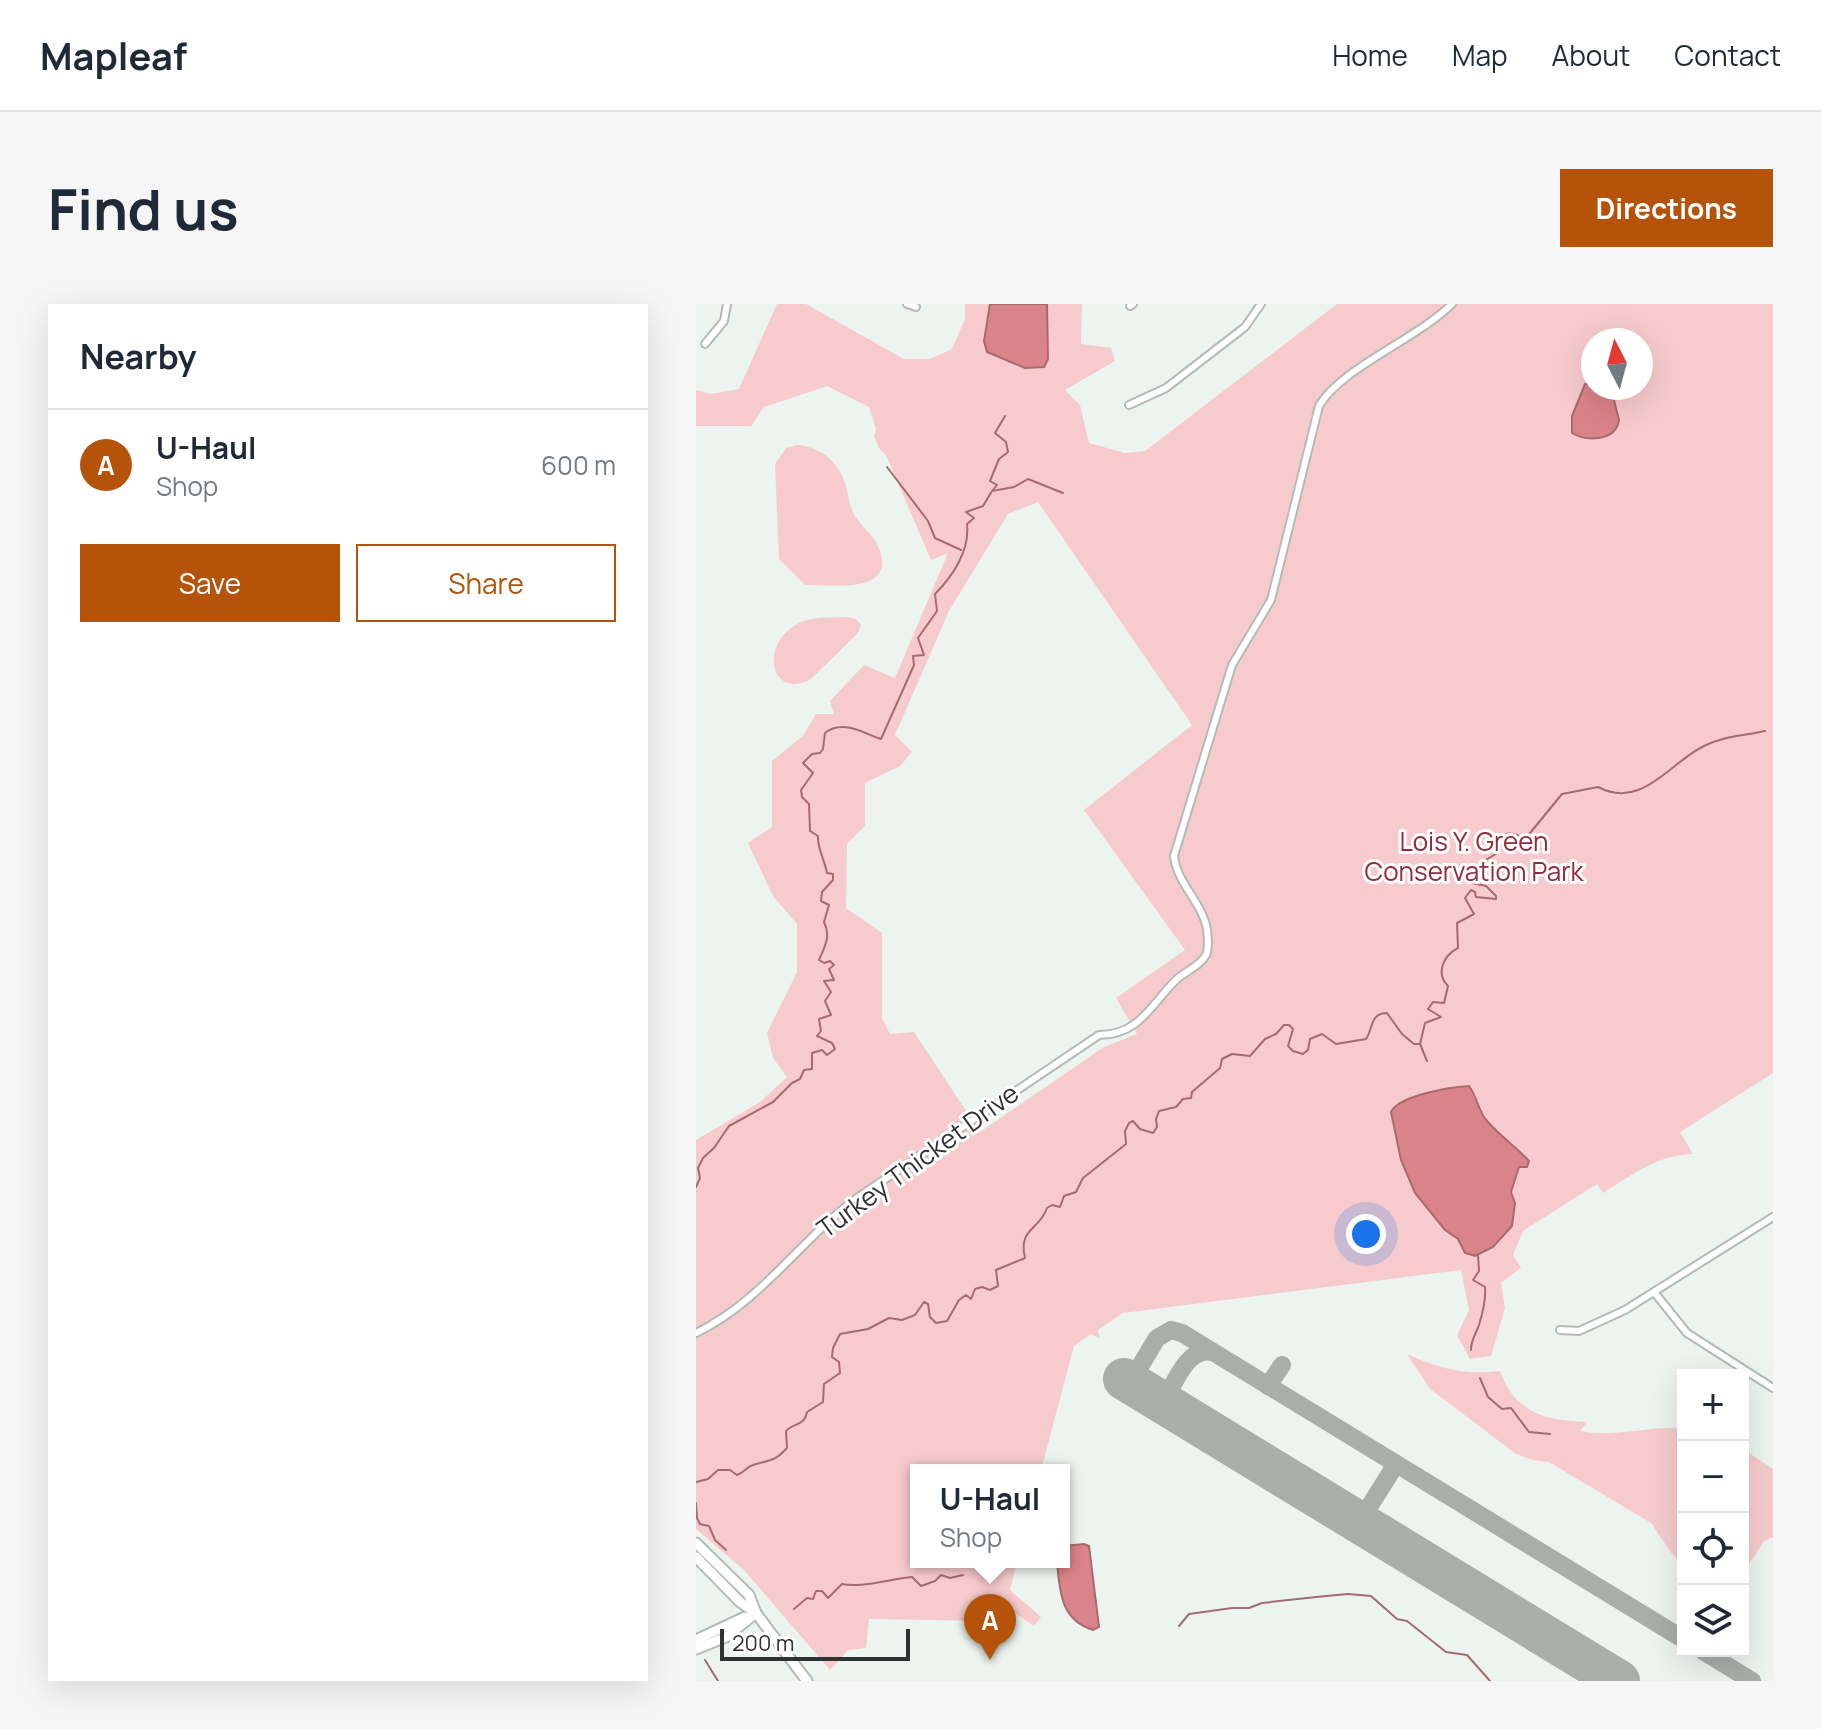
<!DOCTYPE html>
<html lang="en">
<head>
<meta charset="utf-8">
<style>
  :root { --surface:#fff; --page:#f6f6f7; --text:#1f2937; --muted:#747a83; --line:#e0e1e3; --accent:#b45309 }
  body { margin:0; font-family:Manrope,sans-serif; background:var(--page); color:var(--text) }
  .controls { position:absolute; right:24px; bottom:24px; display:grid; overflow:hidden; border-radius:0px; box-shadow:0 8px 32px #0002 }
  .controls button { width:72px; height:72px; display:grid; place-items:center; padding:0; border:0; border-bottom:2px solid var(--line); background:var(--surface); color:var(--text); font:40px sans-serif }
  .compass { position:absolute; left:885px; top:24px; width:72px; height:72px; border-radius:50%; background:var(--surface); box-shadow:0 8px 32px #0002; rotate:354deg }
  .scale { position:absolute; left:24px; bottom:20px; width:190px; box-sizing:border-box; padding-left:8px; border:4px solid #2f3230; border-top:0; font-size:22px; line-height:28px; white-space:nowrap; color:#2f3230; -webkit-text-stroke:6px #fff; paint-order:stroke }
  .you { position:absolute; left:670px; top:930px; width:28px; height:28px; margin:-20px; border:6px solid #fff; border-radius:50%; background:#1a73e8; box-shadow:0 0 0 12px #1a73e833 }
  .badge { display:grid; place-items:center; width:52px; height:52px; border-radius:50%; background:var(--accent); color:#fff; font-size:26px; font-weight:700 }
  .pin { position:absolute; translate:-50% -66px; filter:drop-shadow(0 2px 4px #0008) }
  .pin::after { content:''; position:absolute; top:42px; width:28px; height:24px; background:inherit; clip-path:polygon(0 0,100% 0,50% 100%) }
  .popup { position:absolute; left:214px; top:1160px; width:160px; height:104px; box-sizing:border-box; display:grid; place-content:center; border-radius:0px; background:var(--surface); filter:drop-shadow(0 2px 6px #0005); font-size:26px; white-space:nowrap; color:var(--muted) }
  .popup b { font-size:30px; color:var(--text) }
  .popup::after { content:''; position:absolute; left:50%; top:100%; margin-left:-16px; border:16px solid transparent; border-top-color:var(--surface) }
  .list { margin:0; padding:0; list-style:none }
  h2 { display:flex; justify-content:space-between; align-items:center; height:104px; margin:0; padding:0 32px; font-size:34px }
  h2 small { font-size:26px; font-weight:400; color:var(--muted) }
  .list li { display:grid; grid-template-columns:52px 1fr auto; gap:24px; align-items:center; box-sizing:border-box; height:112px; padding:0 32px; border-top:2px solid var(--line) }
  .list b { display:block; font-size:30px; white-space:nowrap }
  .list p { margin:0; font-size:26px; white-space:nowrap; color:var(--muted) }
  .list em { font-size:26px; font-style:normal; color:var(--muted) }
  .actions { display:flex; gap:16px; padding:24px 32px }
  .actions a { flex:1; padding:18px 0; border:2px solid var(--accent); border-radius:0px; text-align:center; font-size:28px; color:var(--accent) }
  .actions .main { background:var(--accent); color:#fff }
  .icon { flex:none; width:44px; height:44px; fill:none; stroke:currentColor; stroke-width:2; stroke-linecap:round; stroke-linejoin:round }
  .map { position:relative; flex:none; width:1077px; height:1377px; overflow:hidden; border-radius:0px }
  header { display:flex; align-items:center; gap:48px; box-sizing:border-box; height:112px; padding:0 40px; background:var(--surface); border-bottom:2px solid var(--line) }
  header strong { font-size:38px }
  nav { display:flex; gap:44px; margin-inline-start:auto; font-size:28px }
  .intro { display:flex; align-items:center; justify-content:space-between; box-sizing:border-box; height:192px; padding:0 48px }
  h1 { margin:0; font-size:56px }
  .button { padding:20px 36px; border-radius:0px; background:var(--accent); color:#fff; font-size:28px; font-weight:700 }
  main { display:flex; gap:48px; padding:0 48px }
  aside { flex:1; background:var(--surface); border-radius:0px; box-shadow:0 8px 32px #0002 }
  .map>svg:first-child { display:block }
  .green { fill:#f7cbcd; fill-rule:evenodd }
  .water { fill:#db838a; stroke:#a76b6f; stroke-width:2 }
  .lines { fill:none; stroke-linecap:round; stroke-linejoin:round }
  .stream { stroke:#a76b6f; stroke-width:2 }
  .taxiway { stroke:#a8aeaa; stroke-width:18 }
  .runway { stroke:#a8aeaa; stroke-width:42 }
  .street-casing { stroke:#b4bbb6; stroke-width:10 }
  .secondary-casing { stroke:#b4bbb6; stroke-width:13 }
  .street { stroke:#fff; stroke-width:6 }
  .secondary { stroke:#fff; stroke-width:9 }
  .labels { text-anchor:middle; stroke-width:6; stroke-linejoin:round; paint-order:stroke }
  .park-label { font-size:26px; fill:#912a3b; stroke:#fff }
  .street-label { font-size:26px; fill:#2f3230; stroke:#fff }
</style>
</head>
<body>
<header>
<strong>Mapleaf</strong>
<nav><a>Home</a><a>Map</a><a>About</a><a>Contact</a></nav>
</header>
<div class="intro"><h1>Find us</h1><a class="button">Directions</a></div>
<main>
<aside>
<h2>Nearby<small></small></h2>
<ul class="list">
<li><span class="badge">A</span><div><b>U-Haul</b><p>Shop</p></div><em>600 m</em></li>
</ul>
<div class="actions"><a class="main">Save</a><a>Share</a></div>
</aside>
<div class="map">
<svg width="1077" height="1377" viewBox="0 0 1077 1377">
  <rect width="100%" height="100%" fill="#ecf4ef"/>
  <g class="green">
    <path d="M81,0H110L208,55H234L256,45L269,15V0H294L288,37L350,7L351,0H386L385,40L415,44L419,57L369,86L384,101L393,139L429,149L449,147L641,0H1077V769L984,828L997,850C961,851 936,871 907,889L901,880L827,927L817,951L825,964L805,979L809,1004L795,1052L774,1055L761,1031L773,1006L765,966L427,1009L402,1026L404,1035L395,1030L378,1042L345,1166H220V1258H321L314,1286L345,1313L338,1322L304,1299L294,1317L173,1315L170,1344L152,1346L134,1366L48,1266L0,1225V836L64,798L91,773L77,754L71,729L101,668V620L77,592L52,539L76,523V457L107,432L120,410H138L134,397L168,361L199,374L252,249L235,256L190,151L183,144L178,132L180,125L173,103L131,82L68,103L55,122H0V86L15,90L43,85ZM897,36H945V84H915L923,122L876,129V112L889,80H897ZM342,198L496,421L388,506L489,646L420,694L441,730L408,743L284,828L218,728L194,730L186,714V629L150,604L151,540L169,522V479L204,462L216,448L199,431L253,307L312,210Z"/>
    <path d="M101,141C123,143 140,155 148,176C153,188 152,201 159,212C165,222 177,231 182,242C204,291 135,281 109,281L83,255L79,160L90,144Z"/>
    <path d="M152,313L160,315L165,321L162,329L115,375C72,398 62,334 108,317C121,312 138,314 152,313Z"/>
    <path d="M711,1050C745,1065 766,1071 804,1067C820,1110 849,1116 891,1118L884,1127C917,1134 952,1122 987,1124V1260L976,1250L955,1219L853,1158L836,1156L820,1150L734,1085Z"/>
    <path d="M1047,1145L1077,1165V1233L1067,1238L1047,1270Z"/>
  </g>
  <g class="water">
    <path d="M294,0H351L352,55L348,63L329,64L291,48L288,37Z"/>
    <path d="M889,80H897V84H915L923,116C920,137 891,138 876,129V112Z"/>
    <path d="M773,782C781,792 782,807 791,817C804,832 819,842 833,857L831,863H823L815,888L819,899L816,922L797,943L779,952L769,949L762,935L749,926L719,889L705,856L695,808C703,791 756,783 773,782Z"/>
    <path d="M388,1240L393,1242L403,1323L397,1326C364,1316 364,1287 361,1258H368V1242Z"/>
  </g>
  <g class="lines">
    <g class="stream">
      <path d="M191,163L232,217L239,234L265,246"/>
      <path d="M297,186L301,181L294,177L303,155L312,148L310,138L299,129L309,112"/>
      <path d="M724,740L731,757"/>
      <path d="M0,883L4,874L2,864L7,854L18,844L33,822L77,798L96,779L104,775L108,766L116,765V749L126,746L131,751L139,745L136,739L121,732L125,727L123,715L135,711L129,697L135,688L128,677L138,676L133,665L138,661L134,657L128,659L123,656C129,642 135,632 128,618L133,601L125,597L126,588L137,576V570L131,569C129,557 121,544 122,532L114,527L113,500L106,493L105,486L117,469L107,459L116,450L124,449L127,445L129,429C146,415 167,429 185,435L218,361L217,352L228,351L222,334L241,307L239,290C257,272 274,246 271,220L278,214L270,208L287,202L296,187L318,183L332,175L367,189"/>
      <path d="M775,1046C775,1035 780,1030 783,1021C787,1008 790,995 789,983L777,976L783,967L782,951"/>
      <path d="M784,1074L792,1093L806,1105L815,1104L833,1128L854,1130"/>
      <path d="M0,1178L12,1175L22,1166H34L41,1171C48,1169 50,1163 57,1161C75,1155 77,1159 91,1144L90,1127C98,1118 108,1123 111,1108L127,1098L128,1080L144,1069L143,1058L136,1053L137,1044L144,1030L172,1025L193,1014L206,1016L219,1011L228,998L232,1000L234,1013L240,1019L251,1017L263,996L270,991L275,995L279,985L286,983L294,986L302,982L300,966L329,954C322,924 343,927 351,904L356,901L364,903L368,892L380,888L387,874L430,840L429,827L433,819L437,817L444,825L457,829L461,823L460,815L463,807L480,803L487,795L495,794L496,788L524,764L526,755L536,750L554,752L569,735L580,730L588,721H593L597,725L592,742L597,747L607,750L612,746L614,735L626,730L640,740L670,735C677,725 674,709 691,709L706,730L718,740H724L729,719L745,713L732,705L737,698L748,699L752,682C739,669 748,651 762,644L761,619L778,610L769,594L775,586L779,588L780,593L800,595V592L790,582L776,579L775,572L788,557L803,548L805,534C814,525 820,532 830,534L866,490L902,483C946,506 973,459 1008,442C1027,432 1048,432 1069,427"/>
      <path d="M0,1199L1,1214L4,1220L13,1222L19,1236L30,1246"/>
      <path d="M98,1305L111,1294L117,1295L120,1287H126L132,1294L146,1280C166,1284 194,1275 216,1273L225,1282L239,1277L245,1271L254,1274L267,1271"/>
      <path d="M483,1322L493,1310L536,1304H553L566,1299L620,1293L652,1290L675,1292L701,1315L711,1317L750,1348L771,1351L794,1377"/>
      <path d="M9,1356L22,1377"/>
    </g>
    <g class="taxiway">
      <path d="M434,1079L461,1034L475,1026L486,1029L987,1335"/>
      <path d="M572,1082L586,1061"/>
      <path d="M467,1099C478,1081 491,1042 516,1048"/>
      <path d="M663,1219L700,1160"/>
      <path d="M1007,1347L1056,1377"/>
    </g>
    <path class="runway" d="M428,1075L923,1377"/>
    <defs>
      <g id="street">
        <path d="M211,0L220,3"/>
        <path d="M434,2L437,0"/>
        <path d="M9,40L28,17L31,0"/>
        <path d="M433,101L470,84L549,23L565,0"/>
        <path d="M958,988L991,1029L1077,1084"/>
        <path d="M864,1026L883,1027L929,1006L1077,913"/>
        <path d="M0,1029C66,997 103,937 161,894L403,731C444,731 455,700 481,675C490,667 504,662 510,651C513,644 512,634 511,626C507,599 481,580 478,552L536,361L575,296L623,102C645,64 721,35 756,0"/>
      </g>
      <g id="secondary">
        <path d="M0,1239L53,1291L60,1309L111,1377"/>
        <path d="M0,1253L44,1298L60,1309"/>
        <path d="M0,1336L49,1313"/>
        <path d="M0,1345L30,1333L60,1309"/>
      </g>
    </defs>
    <use href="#street" class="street-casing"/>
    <use href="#secondary" class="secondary-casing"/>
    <use href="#street" class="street"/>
    <use href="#secondary" class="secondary"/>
  </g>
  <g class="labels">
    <g class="park-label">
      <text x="778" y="547">Lois Y. Green<tspan x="778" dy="30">Conservation Park</tspan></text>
    </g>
    <g class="street-label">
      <text transform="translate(222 857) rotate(-36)" y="9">Turkey Thicket Drive</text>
    </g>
  </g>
</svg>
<div class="controls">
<button>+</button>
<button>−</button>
<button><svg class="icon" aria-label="locate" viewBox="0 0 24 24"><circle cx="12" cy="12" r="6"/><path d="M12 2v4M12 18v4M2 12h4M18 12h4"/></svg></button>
<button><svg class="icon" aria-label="layers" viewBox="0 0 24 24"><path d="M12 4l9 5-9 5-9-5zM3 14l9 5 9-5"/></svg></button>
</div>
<svg class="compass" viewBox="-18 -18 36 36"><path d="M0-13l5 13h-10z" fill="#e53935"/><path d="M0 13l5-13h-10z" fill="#747a83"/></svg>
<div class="scale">200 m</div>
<div class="you"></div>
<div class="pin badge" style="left:294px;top:1356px">A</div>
<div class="popup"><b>U-Haul</b>Shop</div>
</div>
</main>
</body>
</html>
